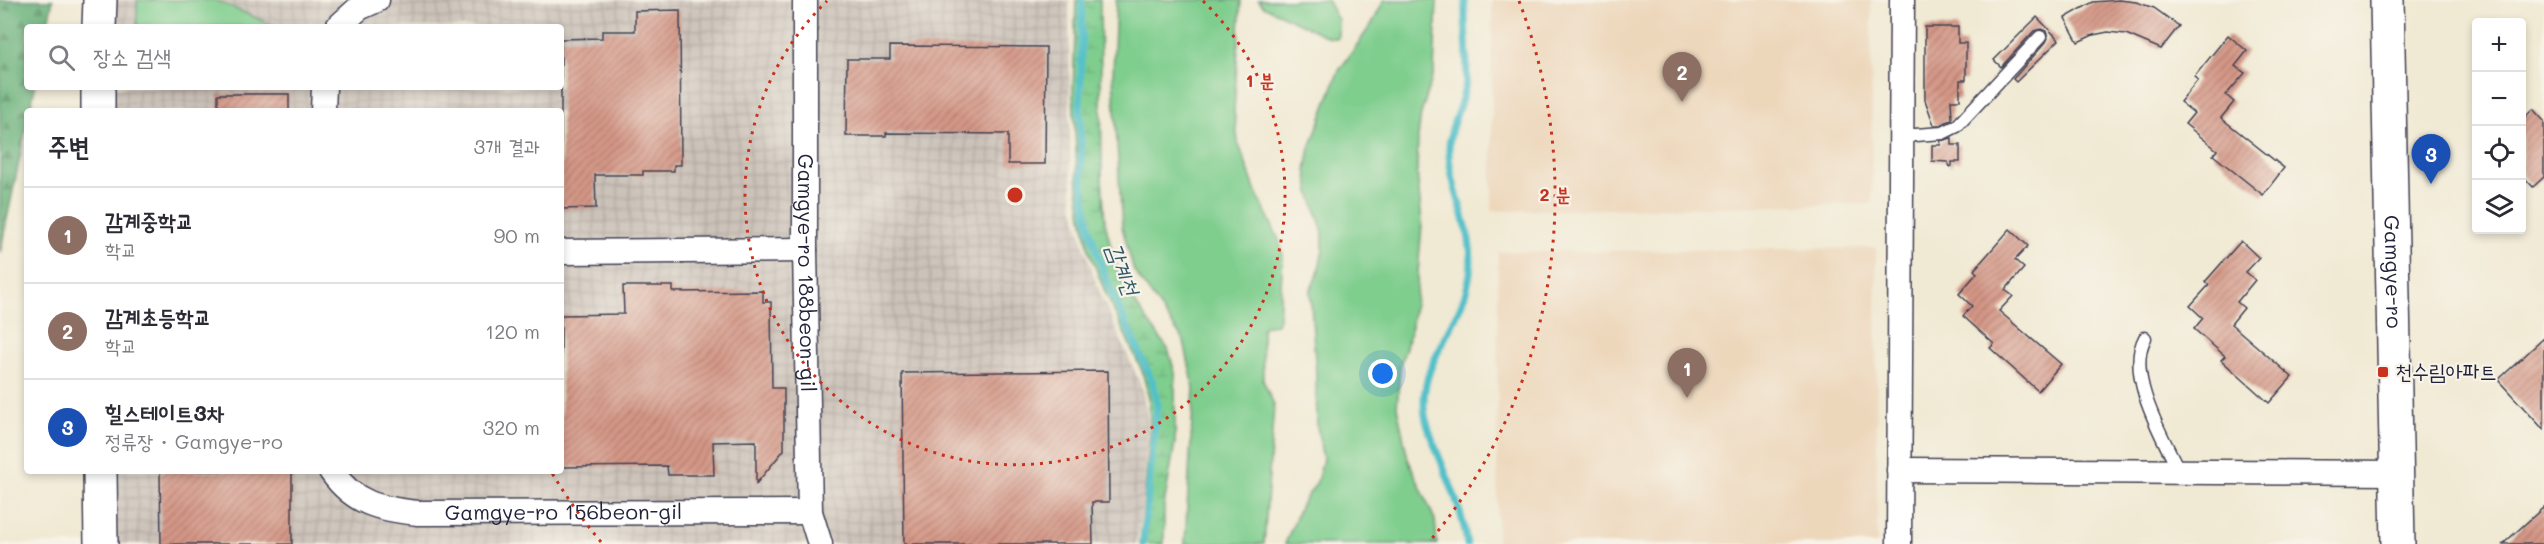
<!DOCTYPE html>
<html lang="ko">
<head>
<meta charset="utf-8">
<style>
  :root { --surface:#fff; --page:#f7f7f7; --text:#2b2b33; --muted:#7c7c81; --line:#e1e1e2; --accent:#2563eb }
  body { margin:0; font-family:Mali,"Poor Story",sans-serif; background:var(--page); color:var(--text) }
  .controls { position:absolute; right:18px; top:18px; display:grid; overflow:hidden; border-radius:6px; box-shadow:0 3px 9px #0003 }
  .controls button { width:54px; height:54px; display:grid; place-items:center; padding:0; border:0; border-bottom:2px solid var(--line); background:var(--surface); color:var(--text); font:30px sans-serif }
  .you { position:absolute; left:1383px; top:374px; width:21px; height:21px; margin:-15px; border:4px solid #fff; border-radius:50%; background:#1a73e8; box-shadow:0 0 0 9px #1a73e833 }
  .badge { display:grid; place-items:center; width:39px; height:39px; border-radius:50%; background:var(--accent); color:#fff; font-size:20px; font-weight:700 }
  .pin { position:absolute; translate:-50% -50px; filter:drop-shadow(0 2px 3px #0008) }
  .pin::after { content:''; position:absolute; top:32px; width:21px; height:18px; background:inherit; clip-path:polygon(0 0,100% 0,50% 100%) }
  .list { margin:0; padding:0; list-style:none }
  h2 { display:flex; justify-content:space-between; align-items:center; height:78px; margin:0; padding:0 24px; font-size:26px }
  h2 small { font-size:20px; font-weight:400; color:var(--muted) }
  .list li { display:grid; grid-template-columns:39px 1fr auto; gap:18px; align-items:center; box-sizing:border-box; height:96px; padding:0 24px; border-top:2px solid var(--line) }
  .list b { display:block; font-size:22px; white-space:nowrap }
  .list p { margin:0; font-size:20px; white-space:nowrap; color:var(--muted) }
  .list em { font-size:20px; font-style:normal; color:var(--muted) }
  .icon { flex:none; width:33px; height:33px; fill:none; stroke:currentColor; stroke-width:2; stroke-linecap:round; stroke-linejoin:round }
  .map { position:relative; flex:none; width:2544px; height:544px; overflow:hidden }
  .search { position:absolute; background:var(--surface); box-shadow:0 3px 9px #0003; left:24px; top:24px; width:540px; height:66px; display:flex; align-items:center; gap:15px; box-sizing:border-box; padding:0 21px; border-radius:6px; color:var(--muted); font-size:22px }
  .panel { position:absolute; background:var(--surface); box-shadow:0 3px 9px #0003; left:24px; top:108px; width:540px; height:366px; border-radius:6px }
  .map>svg:first-child { display:block }
  .built { fill:#edd7bb }
  .industrial { fill:url(#industrial-grid) }
  .grass { fill:#7fce8e; stroke:#507864; stroke-width:1.5 }
  .forest { fill:url(#forest-firs); stroke:#446a5a; stroke-width:1.5 }
  .wetland { fill:url(#wetland-marsh); stroke:#507864; stroke-width:1.5 }
  .lines { fill:none; stroke-linecap:round; stroke-linejoin:round }
  .stream { stroke:#52c0c9; stroke-width:7 }
  .building { fill:url(#building-hatch) }
  .service-casing { stroke:#414052; stroke-width:15 }
  .minor-casing { stroke:#414052; stroke-width:27 }
  .secondary-casing { stroke:#414052; stroke-width:36 }
  .service { stroke:#fff; stroke-width:12 }
  .minor { stroke:#fff; stroke-width:24 }
  .secondary { stroke:#fff; stroke-width:33 }
  .ring { fill:none; stroke:#c8321e; stroke-width:3; stroke-dasharray:3 6 }
  .poi-dot { fill:#c8321e; stroke:#f7f3e8; stroke-width:2 }
  .labels { text-anchor:middle; stroke-width:4.5; stroke-linejoin:round; paint-order:stroke }
  .street-label { font-size:21px; fill:#22223b; stroke:#f7f3e8 }
  .poi-label { font-size:21px; fill:#22223b; stroke:#f7f3e8; text-anchor:start }
  .water-label { font-size:22px; font-style:italic; fill:#33596d; stroke:#f7f3e8 }
  .centre { fill:#c8321e; stroke:#f7f3e8; stroke-width:3 }
  .ring-label { font-size:18px; text-anchor:middle; font-weight:bold; fill:#c8321e; stroke:#f7f3e8; stroke-width:4.5; stroke-linejoin:round; paint-order:stroke }
</style>
</head>
<body>
<div class="map">
<svg width="2544" height="544" viewBox="0 0 2544 544">
  <defs>
    <pattern id="industrial-grid" width="8" height="8" patternUnits="userSpaceOnUse" patternTransform="scale(1.5)"><rect width="8" height="8" fill="#ccc2b9"/><path d="M0 4h8M4 0v8" fill="none" stroke="#afa6a0"/></pattern>
    <pattern id="forest-firs" width="22" height="20" patternUnits="userSpaceOnUse" patternTransform="scale(1.5)"><rect width="22" height="20" fill="#67b179"/><path d="M5 1l3.5 6h-7zM16 11l3.5 6h-7z" fill="#549064"/></pattern>
    <pattern id="wetland-marsh" width="20" height="14" patternUnits="userSpaceOnUse" patternTransform="scale(1.5)"><rect width="20" height="14" fill="#7fce8e"/><path d="M1 5h8M5 5V1M11 12h8M15 12V8" fill="none" stroke="#6db17b"/></pattern>
    <pattern id="building-hatch" width="6" height="6" patternUnits="userSpaceOnUse" patternTransform="scale(1.5)"><rect width="6" height="6" fill="#d59786"/><path d="M-1 1l2-2M0 6l6-6M5 7l2-2" fill="none" stroke="#ac7b6f"/></pattern>
  </defs>
  <rect width="100%" height="100%" fill="#f7f3e8"/>
  <filter id="ink" filterUnits="userSpaceOnUse"><feTurbulence type="fractalNoise" baseFrequency=".0167" numOctaves="2"/><feDisplacementMap in="SourceGraphic" scale="12" xChannelSelector="R" yChannelSelector="G"/><feConvolveMatrix kernelMatrix="1 2 1 2 8 2 1 2 1" color-interpolation-filters="sRGB"/></filter>
  <filter id="wash" filterUnits="userSpaceOnUse"><feTurbulence type="fractalNoise" baseFrequency=".008" numOctaves="4" result="noise"/><feDisplacementMap in="SourceGraphic" scale="24" xChannelSelector="R" yChannelSelector="G"/><feGaussianBlur stdDeviation="1.35" result="paint"/><feColorMatrix in="noise" values="0 0 0 0 0 0 0 0 0 0 0 0 0 0 0 0 0 1.4 0 .05"/><feComposite in="paint" operator="in"/></filter>
  <g filter="url(#wash)">
    <rect width="100%" height="100%" fill="#f0e9d3"/>
    <g class="built">
      <path d="M1492,0H1871L1872,204L1492,211Z"/>
      <path d="M1876,248L1877,544H1497L1498,252Z"/>
    </g>
    <path class="industrial" d="M100,0H1069L1070,159L1073,205L1085,250L1098,288L1142,388L1148,424L1143,494L1137,544H101L100,471H561V111H98V87H561V27H99Z"/>
    <g class="grass">
      <path d="M137,0H215L277,27H137Z"/>
      <path d="M1116,0H1241L1234,111L1238,142L1256,192L1279,240L1283,255L1279,318L1277,324L1267,325L1262,329L1263,380L1274,405L1264,544H1185L1194,388L1184,341L1134,271L1122,227L1113,76Z"/>
      <path d="M1258,0H1327L1338,20V38H1330L1263,6Z"/>
      <path d="M1384,0H1437L1434,72L1421,114L1418,137L1417,171L1422,223L1416,298L1411,330L1400,367L1397,407L1408,459L1435,520L1437,544H1285L1301,505L1317,482L1323,459L1317,426L1316,372L1310,291L1318,273L1323,250V232L1310,192L1306,170L1310,148L1338,72L1373,22Z"/>
    </g>
    <path class="forest" d="M0,0H53L47,27H27V87H35L30,111H27V124L0,253Z"/>
    <path class="wetland" d="M1076,0H1100L1102,178L1105,222L1115,264L1128,293L1168,349L1175,373V443L1164,505V544H1140L1150,431L1149,398L1142,371L1105,292L1089,251L1082,217L1078,189L1073,93Z"/>
    <g class="lines">
      <g class="stream">
        <path d="M1082,0L1080,115L1082,180L1089,227L1106,280L1153,383L1157,404L1143,544"/>
        <path d="M1465,0C1464,27 1469,55 1466,82C1463,107 1448,125 1449,152C1450,193 1476,231 1470,273C1464,321 1422,359 1424,405C1424,420 1431,435 1436,449C1448,479 1463,511 1467,544"/>
      </g>
    </g>
    <g id="blocks">
      <g class="building">
        <path d="M2119,0L2136,2L2154,8L2179,26L2161,49L2126,34L2108,32L2093,35L2078,42L2065,18L2093,2Z"/>
        <path d="M680,10L681,165H674V171H643V175H595L596,208L561,209V39L602,38V31H635V11Z"/>
        <path d="M2037,17L2059,40L2016,82L2013,79L2046,42L2048,38L2046,31L2041,29L2034,31L2001,67L1994,60Z"/>
        <path d="M1925,27H1958V43H1966V80H1960V100H1951L1952,119L1941,125H1934L1925,100Z"/>
        <path d="M2228,35L2247,51L2235,66L2245,73L2226,95L2234,102L2221,118L2284,168L2263,195L2213,155L2217,150L2185,124L2194,113L2180,102L2198,80L2194,77Z"/>
        <path d="M890,46L1046,47L1045,164H1008V134L886,133V136H846L847,59H890Z"/>
        <rect x="218" y="94" width="71" height="17"/>
        <path d="M2533,109L2544,121V177L2533,187L2522,175V120Z"/>
        <path d="M1952,138V145H1960V162H1952V166L1950,167L1948,162L1932,161V145H1941L1940,141Z"/>
        <path d="M2010,229L2028,246L2015,260L2024,268L2005,290L2013,296L1999,311L2061,364L2038,391L1990,348L1994,344L1963,316L1972,306L1959,294L1977,273L1974,270Z"/>
        <path d="M2241,241L2259,258L2246,272L2255,280L2237,302L2244,308L2231,324L2292,377L2269,403L2221,360L2225,356L2194,329L2203,318L2190,306L2209,285L2205,282Z"/>
        <path d="M623,286H673V292L763,291V302H771L772,388H784V450L756,484V441L713,442L714,475H668L667,466L561,467V315L624,314Z"/>
        <path d="M2544,338V430L2498,380Z"/>
        <path d="M1108,371L1109,502H1092L1093,544H904L902,373Z"/>
        <path d="M160,471H292V544H161Z"/>
        <path d="M2544,507V544H2503Z"/>
      </g>
    </g>
  </g>
  <g filter="url(#ink)">
    <use href="#blocks" fill-opacity="0" stroke="#414052" stroke-width="1.5"/>
    <g class="lines">
      <defs>
        <g id="service">
          <path d="M1901,136L1943,133L1957,126L2040,37"/>
          <path d="M2145,338C2125,374 2163,438 2179,471"/>
        </g>
        <g id="minor">
          <path id="s1" d="M805,0V250L810,512L820,544"/>
          <path d="M338,27L359,8L377,0"/>
          <path d="M323,111L324,87"/>
          <path d="M561,252L805,250"/>
          <path d="M1899,470L2398,473"/>
          <path id="s2" d="M331,471C354,504 380,509 418,513L810,512"/>
          <path d="M1899,544L1902,0"/>
        </g>
        <g id="secondary">
          <path id="s3" d="M2387,0L2398,544"/>
          <path d="M99,27L100,0"/>
          <path d="M98,111V87"/>
          <path d="M100,471L101,544"/>
        </g>
      </defs>
      <use href="#service" class="service-casing"/>
      <use href="#minor" class="minor-casing"/>
      <use href="#secondary" class="secondary-casing"/>
      <use href="#service" class="service"/>
      <use href="#minor" class="minor"/>
      <use href="#secondary" class="secondary"/>
    </g>
  </g>
  <g class="ring">
    <path d="M1203 1A270 270 0 1 1 827 1"/>
    <path d="M601 542A540 540 0 0 1 552 473M1519 1A540 540 0 0 1 1429 542"/>
  </g>
  <rect class="poi-dot" x="2377" y="366" width="12" height="12" rx="3"/>
  <g class="labels">
    <g class="street-label">
      <text dy="7" stroke="none"><textPath href="#s3" startOffset="272">Gamgye-ro</textPath></text>
      <text dy="7" stroke="none"><textPath href="#s1" startOffset="273">Gamgye-ro 188beon-gil</textPath></text>
      <text dy="7" stroke="none"><textPath href="#s2" startOffset="246">Gamgye-ro 156beon-gil</textPath></text>
    </g>
    <g class="poi-label">
      <text x="2395" y="379">천수림아파트</text>
    </g>
    <g class="water-label">
      <text transform="translate(1123 269) rotate(69)" y="8">감계천</text>
    </g>
  </g>
  <circle cx="1015" cy="195" r="9" class="centre"/>
  <g class="ring-label">
    <text x="1260" y="87">1 분</text>
    <text x="1555" y="201">2 분</text>
  </g>
</svg>
<div class="controls">
<button>+</button>
<button>−</button>
<button><svg class="icon" aria-label="locate" viewBox="0 0 24 24"><circle cx="12" cy="12" r="6"/><path d="M12 2v4M12 18v4M2 12h4M18 12h4"/></svg></button>
<button><svg class="icon" aria-label="layers" viewBox="0 0 24 24"><path d="M12 4l9 5-9 5-9-5zM3 14l9 5 9-5"/></svg></button>
</div>
<div class="you"></div>
<div class="pin badge" style="left:1687px;top:398px;background:#8d6e63">1</div>
<div class="pin badge" style="left:1682px;top:102px;background:#8d6e63">2</div>
<div class="pin badge" style="left:2431px;top:184px;background:#1a4fb4">3</div>
<div class="search"><svg class="icon" aria-label="search" viewBox="0 0 24 24"><circle cx="10" cy="10" r="6"/><path d="M15 15l6 6"/></svg>장소 검색</div>
<section class="panel">
<h2>주변<small>3개 결과</small></h2>
<ul class="list">
<li><span class="badge" style="background:#8d6e63">1</span><div><b>감계중학교</b><p>학교</p></div><em>90 m</em></li>
<li><span class="badge" style="background:#8d6e63">2</span><div><b>감계초등학교</b><p>학교</p></div><em>120 m</em></li>
<li><span class="badge" style="background:#1a4fb4">3</span><div><b>힐스테이트3차</b><p>정류장 · Gamgye-ro</p></div><em>320 m</em></li>
</ul>
</section>
</div>
</body>
</html>
